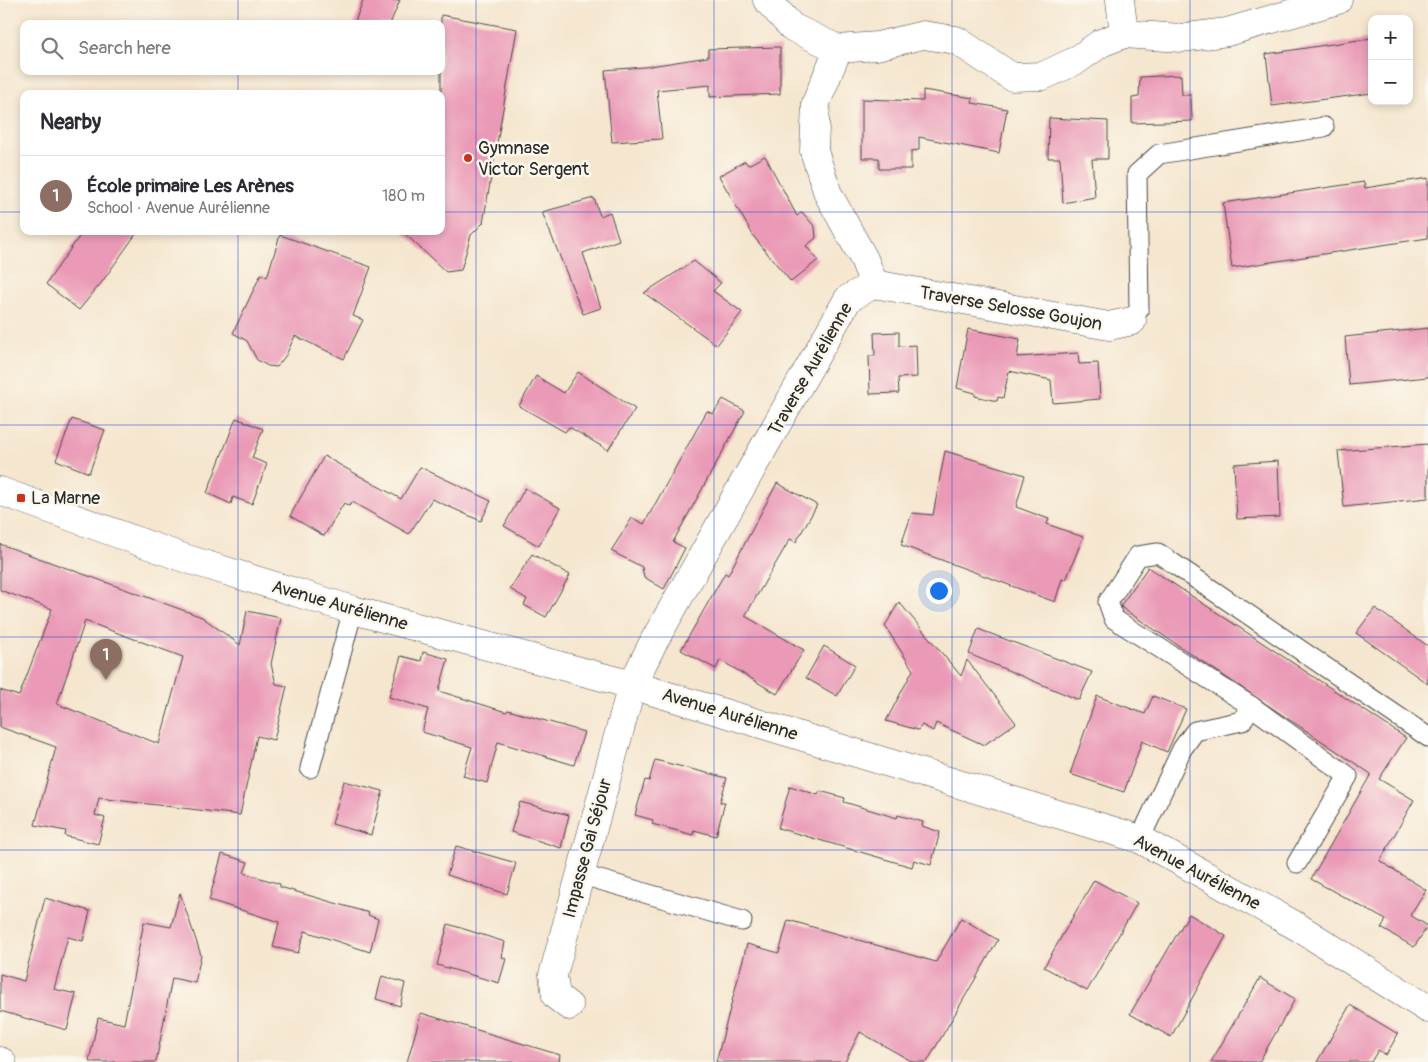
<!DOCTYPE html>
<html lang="en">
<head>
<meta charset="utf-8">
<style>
  :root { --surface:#fff; --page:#f7f7f7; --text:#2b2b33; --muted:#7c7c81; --line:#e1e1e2; --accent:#c8321e }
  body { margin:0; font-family:Pangolin,sans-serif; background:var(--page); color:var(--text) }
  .controls { position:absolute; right:15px; top:15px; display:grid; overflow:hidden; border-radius:10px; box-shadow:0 2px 8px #0003 }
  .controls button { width:45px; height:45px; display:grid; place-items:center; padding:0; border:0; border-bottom:1px solid var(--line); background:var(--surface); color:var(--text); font:25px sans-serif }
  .you { position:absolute; left:938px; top:590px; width:18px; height:18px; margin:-12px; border:4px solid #fff; border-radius:50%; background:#1a73e8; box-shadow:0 0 0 8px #1a73e833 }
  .badge { display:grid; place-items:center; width:32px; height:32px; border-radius:50%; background:var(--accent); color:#fff; font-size:16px; font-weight:700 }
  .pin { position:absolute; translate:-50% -41px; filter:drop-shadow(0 1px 2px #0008) }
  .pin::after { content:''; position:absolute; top:26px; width:18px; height:15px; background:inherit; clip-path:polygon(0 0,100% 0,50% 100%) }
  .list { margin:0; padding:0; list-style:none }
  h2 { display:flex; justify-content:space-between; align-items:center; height:65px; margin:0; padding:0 20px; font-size:21px }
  h2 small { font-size:16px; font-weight:400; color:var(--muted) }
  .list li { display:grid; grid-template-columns:32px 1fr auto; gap:15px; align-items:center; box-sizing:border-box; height:80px; padding:0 20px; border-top:1px solid var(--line) }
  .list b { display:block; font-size:19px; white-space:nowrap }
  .list p { margin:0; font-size:16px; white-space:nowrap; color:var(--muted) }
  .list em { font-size:16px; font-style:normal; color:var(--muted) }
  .icon { flex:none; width:28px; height:28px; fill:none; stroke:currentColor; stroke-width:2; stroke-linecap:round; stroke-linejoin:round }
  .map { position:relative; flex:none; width:1428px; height:1062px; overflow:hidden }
  .search { position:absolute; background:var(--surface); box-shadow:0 2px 8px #0003; left:20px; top:20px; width:425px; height:55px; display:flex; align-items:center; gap:12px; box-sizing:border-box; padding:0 18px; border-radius:10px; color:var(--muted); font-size:19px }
  .panel { position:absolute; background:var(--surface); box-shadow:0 2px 8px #0003; left:20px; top:90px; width:425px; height:145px; border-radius:10px }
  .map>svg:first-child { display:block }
  .building { fill:#ea99b6; fill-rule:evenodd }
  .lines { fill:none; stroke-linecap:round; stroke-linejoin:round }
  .service-casing { stroke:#494744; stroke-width:21 }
  .minor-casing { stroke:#494744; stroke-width:29 }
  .service { stroke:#fff; stroke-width:19 }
  .minor { stroke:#fff; stroke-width:28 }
  .grid { fill:none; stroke:#1d4ed8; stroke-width:1; stroke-opacity:0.55 }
  .poi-dot { fill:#c8321e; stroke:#fbf7ec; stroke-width:2 }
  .labels { text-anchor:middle; stroke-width:5; stroke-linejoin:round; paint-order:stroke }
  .poi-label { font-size:18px; fill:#2b2b2b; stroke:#fbf7ec; text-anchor:start }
  .street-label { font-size:18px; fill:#2b2b2b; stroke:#fbf7ec }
</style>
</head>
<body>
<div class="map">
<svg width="1428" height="1062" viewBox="0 0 1428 1062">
  <rect width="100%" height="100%" fill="#fbf7ec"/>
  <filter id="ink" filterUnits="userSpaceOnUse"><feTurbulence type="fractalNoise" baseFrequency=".02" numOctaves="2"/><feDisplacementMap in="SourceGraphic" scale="10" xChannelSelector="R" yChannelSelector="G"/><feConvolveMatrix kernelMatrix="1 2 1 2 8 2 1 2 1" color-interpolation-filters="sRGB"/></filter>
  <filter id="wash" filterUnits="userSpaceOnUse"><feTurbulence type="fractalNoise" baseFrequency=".0096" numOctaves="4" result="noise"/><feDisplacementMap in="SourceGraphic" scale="20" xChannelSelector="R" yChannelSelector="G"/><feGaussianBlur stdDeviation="1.12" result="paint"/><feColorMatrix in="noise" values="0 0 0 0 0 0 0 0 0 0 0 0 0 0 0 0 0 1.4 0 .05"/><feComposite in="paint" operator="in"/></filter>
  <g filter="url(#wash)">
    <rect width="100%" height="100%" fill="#f5e6cf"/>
    <g id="blocks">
      <g class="building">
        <path d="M363,0H400L390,24H354Z"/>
        <path d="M441,15L517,29L483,223L471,235L461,270L446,272L402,231H441Z"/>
        <path d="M1372,38V93L1272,106L1266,54Z"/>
        <path d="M780,47V94L710,97V85L657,90L662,139L612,142L605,70L644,67L708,57V49Z"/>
        <path d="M1181,75L1182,95H1191L1192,121L1132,123V98L1139,97L1140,77Z"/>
        <path d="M923,90L973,98L972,103L1007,109L999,153L919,137V150L911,151V169H879V158H862V99L923,101Z"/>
        <path d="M1049,118L1108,121V159H1092L1095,197L1063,203L1060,158H1048Z"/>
        <path d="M765,156L797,216L802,212L815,227L816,238L806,246L818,260L791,282L754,237L719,176L745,161L748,165Z"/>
        <path d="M1428,178V238L1232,268L1223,203L1364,182L1365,188Z"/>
        <path d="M594,198L600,216L610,212L619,240L583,253L601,308L583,314L542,212Z"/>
        <path d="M83,231H138L102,282L79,310L46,284Z"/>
        <path d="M280,235L371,267L353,316L363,320L344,359L295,336L286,355L277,367L268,366L257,360L247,341L233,333L261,274L267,277Z"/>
        <path d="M694,261L721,283L713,291L742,312L717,345L644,293Z"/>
        <path d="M1428,328V377L1349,385L1345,337Z"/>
        <path d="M968,329L1020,339L1017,357L1078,353L1079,364L1098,363L1100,399L1053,403L1051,380L1009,371L1003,398L998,397L997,401L975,396V393L957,388Z"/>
        <path d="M899,332V346L916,345L917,377L898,378L899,393L870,394L869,356H875L874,333Z"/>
        <path d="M578,372L635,409L608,450L569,427L565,432L519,406L536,376L564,393Z"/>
        <path d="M723,399L745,411L673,542L685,548L664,589L644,577L642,567L611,551L632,518L644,524L707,411L713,414Z"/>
        <path d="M236,418L263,429L252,458L267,464L252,504L233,497L231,504L207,493Z"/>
        <path d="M72,419L105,430L89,473L56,460Z"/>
        <path d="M1428,444V498L1344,507L1338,451Z"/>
        <path d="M945,451L1025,475L1016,507L1049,519L1047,524L1083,537L1066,580L1062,579L1055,602L901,545L912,513L933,515Z"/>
        <path d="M324,456L401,499L420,467L491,501L481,521L432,499L409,534L352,502L349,506L344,503L324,536L290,516Z"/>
        <path d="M1278,461L1280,517L1237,519L1234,464Z"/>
        <path d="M777,483L817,505L796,542L790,539L745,616L804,650L777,694L720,660L716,669L681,650L725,573L728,575Z"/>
        <path d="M525,488L560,508L539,546L504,526Z"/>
        <path d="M0,544L202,617L240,645L247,611L281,618L271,664L276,684L287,686L274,740L257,736L240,815L99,798L95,815L105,818L98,844L65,836L66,831L35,825L56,747L0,727V690L19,696L52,609L0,590ZM85,621L183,657L159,744L57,704Z"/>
        <path d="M532,554L570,575L546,617L524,605L527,599L510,589Z"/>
        <path d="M1148,567L1406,738L1379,779L1414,800L1380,861L1426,890L1410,915L1428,926L1414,947L1381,928L1386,920L1311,879L1371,774L1122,608L1121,605Z"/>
        <path d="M899,602L961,676L967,660L1016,723L984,745L936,723L933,731L922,725L918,730L886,721L913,670L885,626Z"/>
        <path d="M1375,608L1428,646V684L1356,633Z"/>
        <path d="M978,629L1092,672L1079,700L969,654Z"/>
        <path d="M824,646L855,665L837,696L806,678Z"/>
        <path d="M423,652L448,659L439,691L506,712L508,710L584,732L574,765L498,742L487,783L463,776L472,747L422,732L428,709L389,697L401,656L421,661Z"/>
        <path d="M1097,696L1145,714L1153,696L1186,709L1167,752L1142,741L1124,792L1070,774Z"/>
        <path d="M655,760L727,778L720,802H725L716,836L694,830L693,835L652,824L653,820L635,815L645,780L649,781Z"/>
        <path d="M344,781L383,791L371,835L332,824Z"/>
        <path d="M790,786L818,795L820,791L845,798L844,802L897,818L898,815L923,822L922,826L940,832L931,865L914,860L912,867L778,828Z"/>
        <path d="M520,802L569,815L561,848L511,832Z"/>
        <path d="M456,846L516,863L507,894L447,875Z"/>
        <path d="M222,854L248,862L244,873L280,884V887L369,913L368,915L378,919L370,952L305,931L298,953L273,947L279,922L209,900Z"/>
        <path d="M1094,880L1137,903L1087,991L1044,967Z"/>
        <path d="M180,893L201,955L195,983L172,978L156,1062H89L98,1018L124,1024L144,922L171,927Z"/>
        <path d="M45,898L90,911L83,941L68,937L54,989L76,994L67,1030L0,1011V974L24,981Z"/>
        <path d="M1189,914L1226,936L1171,1037L1130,1014Z"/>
        <path d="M961,918L998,940L927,1062H913L860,1032L845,1062H716L747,944L779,953L788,920L936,962Z"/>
        <path d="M448,924L505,942L502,957L506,959L499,983L437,965Z"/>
        <path d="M382,976L405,983L400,1006L376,999Z"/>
        <path d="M1260,978L1295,999L1259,1062H1211Z"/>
        <path d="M1350,1005L1398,1034L1386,1055L1378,1050L1371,1062H1317Z"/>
        <path d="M421,1013L560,1055L559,1062H407Z"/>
      </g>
    </g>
  </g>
  <g filter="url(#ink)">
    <use href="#blocks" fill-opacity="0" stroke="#494744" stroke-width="1"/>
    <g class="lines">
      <defs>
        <g id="service">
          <path d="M1132,321L1139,309L1137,174L1159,154L1324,127"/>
          <path d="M1251,706L1348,776L1297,863"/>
          <path d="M310,768L353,610"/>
          <path d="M1140,839L1182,749L1195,731L1242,721L1251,706L1114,619L1108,602L1138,556L1158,553L1428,737"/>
          <path d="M579,874L742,921"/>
        </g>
        <g id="minor">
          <path d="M767,0L792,27L838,49L877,46L923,35L956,40L1012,77L1043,76L1077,60L1101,43L1124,34L1181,38L1227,32L1338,0"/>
          <path d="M1120,0L1124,34"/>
          <path d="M874,284L1109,326L1132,321"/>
          <path d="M0,491L184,558L353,610L632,685L1140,839L1298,927L1428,1009"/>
          <path d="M569,1006L556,996L553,975L632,685L654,641L848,299L874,284L864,259L828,194L814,151L816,103L838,49"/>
          <path d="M0,1061L2,1062"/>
        </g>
      </defs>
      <use href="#service" class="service-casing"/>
      <use href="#minor" class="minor-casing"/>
      <use href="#service" class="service"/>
      <use href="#minor" class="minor"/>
    </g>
  </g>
  <path class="grid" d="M238,0V24M476,0V1062M714,0V1062M952,0V1062M1190,0V1062M238,71V94M0,212H24M441,212H1428M238,231V1062M0,425H1428M0,637H1428M0,850H1428"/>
  <g class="poi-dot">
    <circle cx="468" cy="158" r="5"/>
    <rect x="16" y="493" width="10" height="10" rx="2.5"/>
  </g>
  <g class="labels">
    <g class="poi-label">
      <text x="478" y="154">Gymnase<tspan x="478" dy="21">Victor Sergent</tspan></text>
      <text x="31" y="504">La Marne</text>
    </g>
    <g class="street-label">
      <text transform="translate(1011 308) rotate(10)" y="6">Traverse Selosse Goujon</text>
      <text transform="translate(810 369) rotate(-60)" y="6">Traverse Aurélienne</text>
      <text transform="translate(340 605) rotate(16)" y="6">Avenue Aurélienne</text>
      <text transform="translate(730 714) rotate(17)" y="6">Avenue Aurélienne</text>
      <text transform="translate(587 848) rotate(-75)" y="6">Impasse Gai Séjour</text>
      <text transform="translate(1197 872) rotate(28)" y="6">Avenue Aurélienne</text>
    </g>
  </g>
</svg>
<div class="controls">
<button>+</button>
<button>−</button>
</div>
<div class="you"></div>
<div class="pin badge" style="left:106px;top:680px;background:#8d6e63">1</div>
<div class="search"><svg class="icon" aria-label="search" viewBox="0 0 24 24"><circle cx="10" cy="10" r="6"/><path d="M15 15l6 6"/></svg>Search here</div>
<section class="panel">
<h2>Nearby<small></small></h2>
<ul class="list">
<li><span class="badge" style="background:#8d6e63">1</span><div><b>École primaire Les Arènes</b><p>School · Avenue Aurélienne</p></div><em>180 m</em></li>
</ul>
</section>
</div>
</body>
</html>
